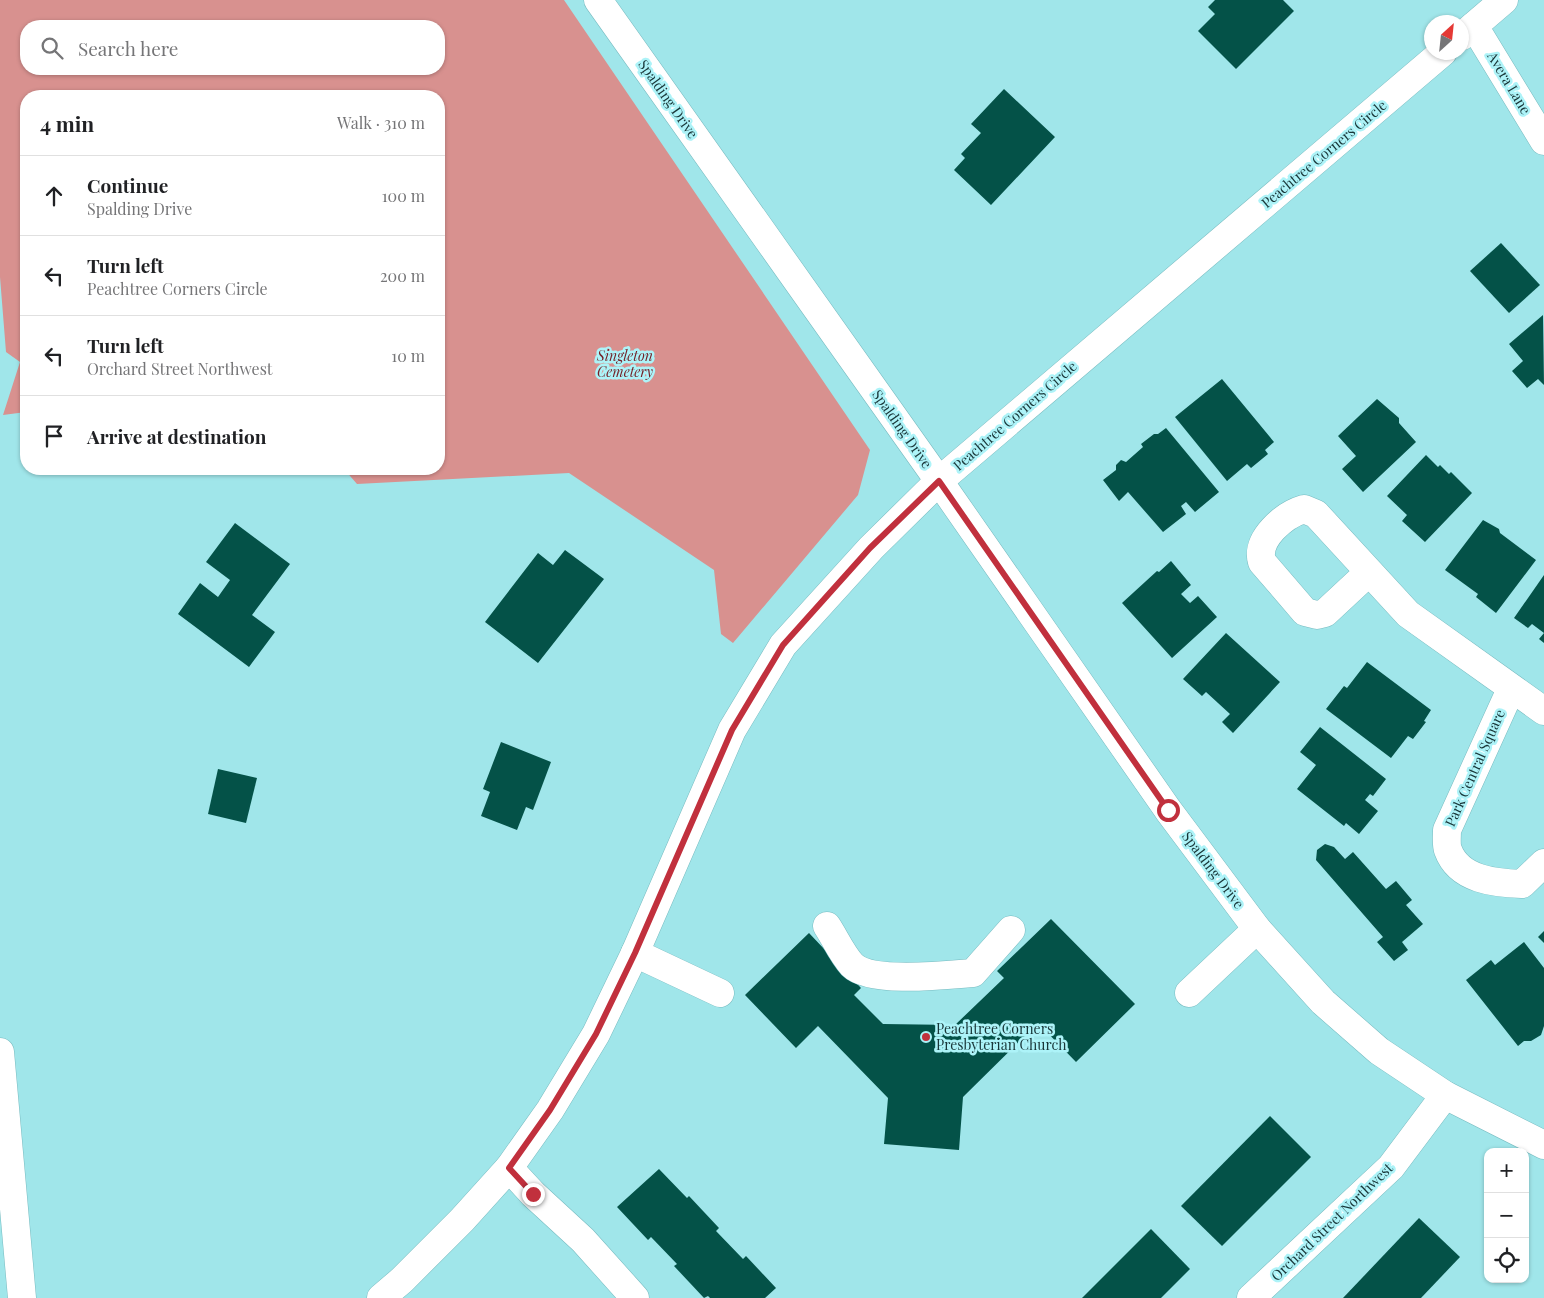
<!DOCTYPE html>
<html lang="en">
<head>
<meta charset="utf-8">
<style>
  :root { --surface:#fff; --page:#f6f6f6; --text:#202124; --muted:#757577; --line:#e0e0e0 }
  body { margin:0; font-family:"Playfair Display",serif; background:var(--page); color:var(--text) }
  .controls { position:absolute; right:15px; bottom:15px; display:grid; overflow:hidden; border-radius:10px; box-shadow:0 1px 4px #0004 }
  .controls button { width:45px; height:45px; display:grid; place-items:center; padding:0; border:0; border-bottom:1px solid var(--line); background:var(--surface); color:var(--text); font:25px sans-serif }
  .compass { position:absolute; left:1424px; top:15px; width:45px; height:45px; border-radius:50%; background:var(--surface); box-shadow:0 1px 4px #0004; rotate:27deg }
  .stop { position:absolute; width:15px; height:15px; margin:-11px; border:4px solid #c1303d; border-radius:50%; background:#fff }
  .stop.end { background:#c1303d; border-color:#fff; box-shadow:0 1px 5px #0008 }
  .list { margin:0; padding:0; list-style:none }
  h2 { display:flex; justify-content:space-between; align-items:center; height:65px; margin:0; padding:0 20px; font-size:21px }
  h2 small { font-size:16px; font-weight:400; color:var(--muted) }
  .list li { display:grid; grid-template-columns:32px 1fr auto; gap:15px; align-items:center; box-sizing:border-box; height:80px; padding:0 20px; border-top:1px solid var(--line) }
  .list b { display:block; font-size:19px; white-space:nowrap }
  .list p { margin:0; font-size:16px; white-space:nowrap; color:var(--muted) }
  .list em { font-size:16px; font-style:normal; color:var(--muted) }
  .icon { flex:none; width:28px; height:28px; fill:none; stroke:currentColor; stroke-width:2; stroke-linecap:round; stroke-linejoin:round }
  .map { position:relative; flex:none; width:1544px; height:1298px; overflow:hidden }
  .search { position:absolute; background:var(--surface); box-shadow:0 1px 4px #0004; left:20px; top:20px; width:425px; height:55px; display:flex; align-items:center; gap:12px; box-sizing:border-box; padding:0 18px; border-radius:20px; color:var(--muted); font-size:19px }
  .panel { position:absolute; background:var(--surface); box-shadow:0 1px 4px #0004; left:20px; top:90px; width:425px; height:385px; border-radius:20px }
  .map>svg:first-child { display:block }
  .green { fill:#d8918f; fill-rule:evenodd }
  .building { fill:#045248 }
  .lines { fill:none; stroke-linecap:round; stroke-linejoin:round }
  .minor-casing { stroke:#77bbc0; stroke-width:29 }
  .major-casing { stroke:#77bbc0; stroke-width:29 }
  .minor { stroke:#fff; stroke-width:28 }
  .major { stroke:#fff; stroke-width:28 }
  .route { stroke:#c1303d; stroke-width:6 }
  .poi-dot { fill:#c1303d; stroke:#adf3f8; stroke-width:2 }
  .labels { text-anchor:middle; stroke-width:5; stroke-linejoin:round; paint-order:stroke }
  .street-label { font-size:14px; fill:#183537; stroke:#adf3f8 }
  .park-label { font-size:14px; font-style:italic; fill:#741f25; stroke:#adf3f8 }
  .poi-label { font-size:14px; fill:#183537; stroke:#adf3f8; text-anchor:start }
</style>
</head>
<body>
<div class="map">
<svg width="1544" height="1298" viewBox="0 0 1544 1298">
  <rect width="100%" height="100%" fill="#a0e6ea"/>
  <path class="green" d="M0,0H564L870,450L858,495L733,643L721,634L714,570L569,473L357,484L344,469H439V96H26V412L3,415L20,362L6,352L0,277ZM26,26H439V69H26Z"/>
  <g class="building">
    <path d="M1215,0H1283L1294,11L1236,69L1198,31L1215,14L1208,7Z"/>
    <path d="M1004,89L1055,137L991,205L954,170L965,158L961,154L981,133L971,124Z"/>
    <path d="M1501,243L1540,285L1509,313L1470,271Z"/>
    <path d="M1543,315L1544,385L1538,379L1527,388L1512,371L1523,361L1509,344Z"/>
    <path d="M1222,379L1274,442L1265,450L1268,454L1251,468L1247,464L1227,481L1175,417Z"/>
    <path d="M1377,399L1399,418V423L1416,442L1363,492L1342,469L1356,456L1338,436Z"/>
    <path d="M1166,428L1219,492L1195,512L1186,502L1181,506L1186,514L1163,532L1128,492L1119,501L1103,480L1116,470V465L1121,460L1126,462L1143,447L1141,444L1154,434H1158Z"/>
    <path d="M1426,455L1438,467L1440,465L1449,474L1451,472L1472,493L1425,542L1402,521L1407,515L1387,496Z"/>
    <rect x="138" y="469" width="55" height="5"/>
    <path d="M1483,520L1499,529L1500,533L1536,560L1496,613L1476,597L1478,594L1445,570Z"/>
    <path d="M235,523L290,564L252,615L275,632L249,667L178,614L200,583L218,597L230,580L206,562Z"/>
    <path d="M565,550L604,579L538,663L485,622L538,553L553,565Z"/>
    <path d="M1171,561L1191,585L1181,594L1190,603L1198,596L1217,617L1172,658L1122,603L1157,571L1159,572Z"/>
    <path d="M1544,575V643L1539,639L1544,633L1532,624L1528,628L1514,618Z"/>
    <path d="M1226,633L1280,682L1233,733L1222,722L1230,714L1206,692L1202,696L1183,679Z"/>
    <path d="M1367,662L1431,710L1424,721L1426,722L1413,739L1408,736L1391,758L1326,709L1344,686L1347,688Z"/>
    <path d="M1320,727L1386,779L1373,796L1370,794L1365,800L1378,811L1359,834L1346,823L1344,826L1297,789L1316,765L1300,752Z"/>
    <path d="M501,742L551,762L533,810L526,807L517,830L481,816L490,792L483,789Z"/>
    <path d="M218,769L257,778L246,823L208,814Z"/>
    <path d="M1325,844L1334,847L1345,859L1353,852L1386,889L1396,881L1412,900L1406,905L1423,924L1402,942L1408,950L1394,961L1377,942L1383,937L1316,860L1317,850Z"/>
    <path d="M1051,919L1135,1004L1076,1062L1038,1023L963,1097L959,1150L884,1144L888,1098L818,1026L796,1048L745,995L809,933L861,988L854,995L883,1024L955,1025L1004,978L997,971Z"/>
    <path d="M1544,931V943L1538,937Z"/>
    <path d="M1524,942L1544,968V1026L1541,1035L1531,1041H1524L1518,1046L1466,980L1491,960L1495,965Z"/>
    <path d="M1270,1116L1311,1157L1222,1246L1181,1206Z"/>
    <path d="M659,1169L687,1198L689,1196L719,1228L716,1231L743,1259L746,1256L776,1288L765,1298H710L708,1296L704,1298L674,1266L677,1264L651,1237L648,1240L617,1207Z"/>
    <path d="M1419,1218L1460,1257L1421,1298H1343Z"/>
    <path d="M1151,1229L1190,1269L1161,1298H1082Z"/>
  </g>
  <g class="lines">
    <defs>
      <g id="minor">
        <path d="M1474,26L1544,141"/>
        <path d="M1462,36L1504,0"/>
        <path d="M1368,573L1325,613L1317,615L1305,612L1262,562C1255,539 1284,515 1304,509L1316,514L1408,614L1544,711"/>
        <path d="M1511,689L1447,830C1447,836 1446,845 1448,850C1459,880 1495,883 1522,884L1544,863"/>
        <path d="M827,926C835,938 842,954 852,965C871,984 947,975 973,973L1011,930"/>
        <path d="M635,953L720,993"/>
        <path d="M1189,993L1257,929"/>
        <path d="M0,1052L22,1298"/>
        <path d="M509,1168L533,1194L583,1240L635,1298"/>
        <path d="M381,1298L402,1280L462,1220L509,1168L550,1110L596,1034L635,953L732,730L783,645L871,548L939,481L1443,52"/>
        <path d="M1251,1298L1391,1167L1445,1095"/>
      </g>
      <path id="major" d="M598,0L939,481L1168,810L1257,929L1323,1002L1379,1051L1445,1095L1544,1145"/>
    </defs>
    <use href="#minor" class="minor-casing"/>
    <use href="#major" class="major-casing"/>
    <use href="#minor" class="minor"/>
    <use href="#major" class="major"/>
  </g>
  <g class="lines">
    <path class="route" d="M533,1194L509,1168L550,1110L596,1034L635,953L732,730L783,645L870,548L939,481L1168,810"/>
  </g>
  <circle class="poi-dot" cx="926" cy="1037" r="5"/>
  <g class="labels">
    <g class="street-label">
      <text transform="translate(1509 83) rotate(59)" y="5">Avera Lane</text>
      <text transform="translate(668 99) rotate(55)" y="5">Spalding Drive</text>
      <text transform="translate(1324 154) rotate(-40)" y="5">Peachtree Corners Circle</text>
      <text transform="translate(1015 416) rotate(-41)" y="5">Peachtree Corners Circle</text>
      <text transform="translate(902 429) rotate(55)" y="5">Spalding Drive</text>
      <text transform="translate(1475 768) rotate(-66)" y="5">Park Central Square</text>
      <text transform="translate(1213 870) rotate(53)" y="5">Spalding Drive</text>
      <text transform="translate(1332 1222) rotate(-44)" y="5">Orchard Street Northwest</text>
    </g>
    <g class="park-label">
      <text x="625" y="361">Singleton<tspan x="625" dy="16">Cemetery</tspan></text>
    </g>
    <g class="poi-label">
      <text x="936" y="1034">Peachtree Corners<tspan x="936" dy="16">Presbyterian Church</tspan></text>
    </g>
  </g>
</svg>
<div class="controls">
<button>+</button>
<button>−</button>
<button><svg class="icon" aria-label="locate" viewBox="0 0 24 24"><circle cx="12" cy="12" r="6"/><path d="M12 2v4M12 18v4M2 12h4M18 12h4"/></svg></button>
</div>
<svg class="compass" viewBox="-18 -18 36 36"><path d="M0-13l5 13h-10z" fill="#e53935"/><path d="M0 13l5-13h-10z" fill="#757577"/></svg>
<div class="stop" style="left:1168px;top:810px"></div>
<div class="stop end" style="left:533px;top:1194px"></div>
<div class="search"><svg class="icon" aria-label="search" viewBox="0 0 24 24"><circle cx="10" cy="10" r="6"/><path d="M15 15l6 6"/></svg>Search here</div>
<section class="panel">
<h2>4 min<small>Walk · 310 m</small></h2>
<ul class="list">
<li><svg class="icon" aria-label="ahead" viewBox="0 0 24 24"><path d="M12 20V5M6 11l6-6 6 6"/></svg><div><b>Continue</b><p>Spalding Drive</p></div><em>100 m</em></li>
<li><svg class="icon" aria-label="left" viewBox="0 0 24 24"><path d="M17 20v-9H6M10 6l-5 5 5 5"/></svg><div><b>Turn left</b><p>Peachtree Corners Circle</p></div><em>200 m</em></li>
<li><svg class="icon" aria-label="left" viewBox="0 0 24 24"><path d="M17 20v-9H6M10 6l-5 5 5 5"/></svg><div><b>Turn left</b><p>Orchard Street Northwest</p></div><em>10 m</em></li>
<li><svg class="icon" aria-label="arrive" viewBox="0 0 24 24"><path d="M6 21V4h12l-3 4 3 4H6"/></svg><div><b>Arrive at destination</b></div></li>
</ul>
</section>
</div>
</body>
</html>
